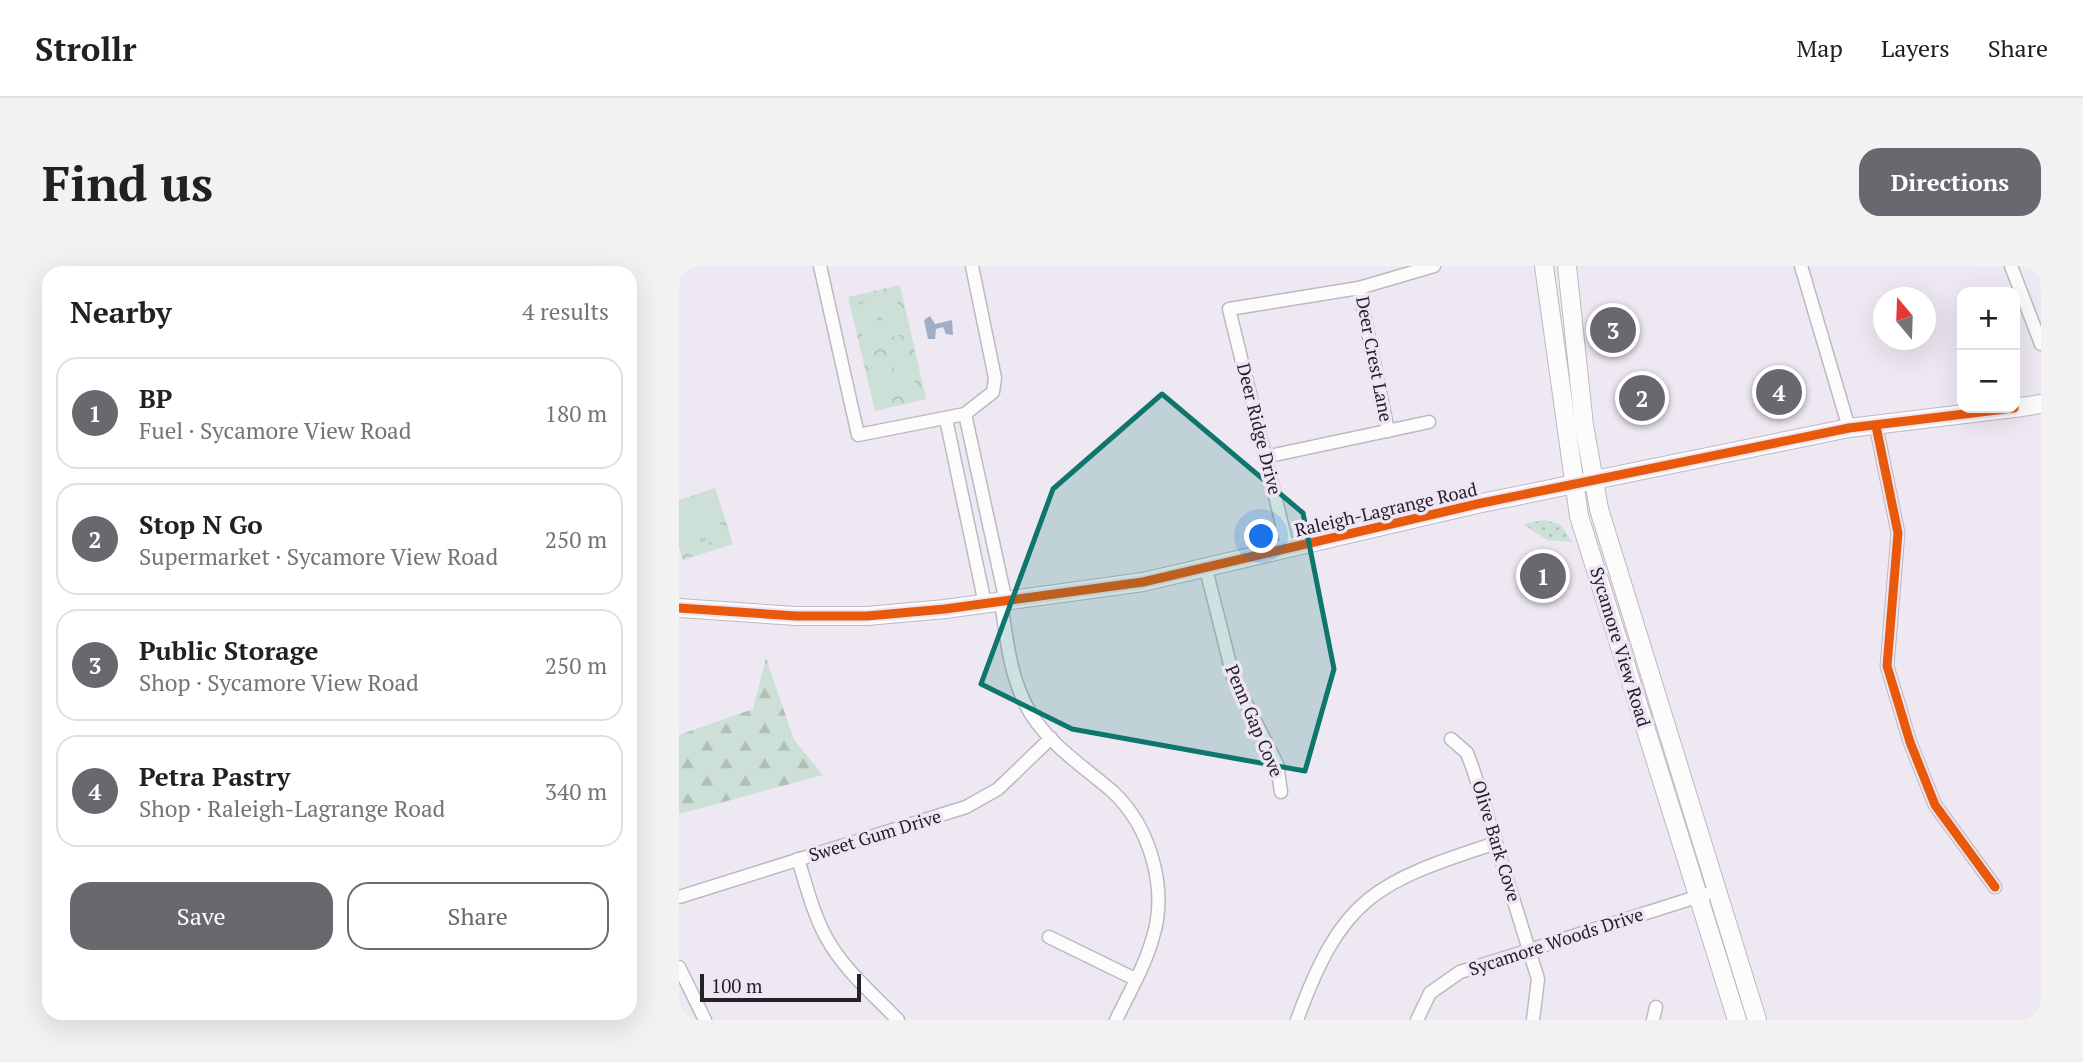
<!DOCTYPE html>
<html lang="en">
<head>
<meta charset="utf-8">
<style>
  :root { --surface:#fff; --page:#f2f2f2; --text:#202124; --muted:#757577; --line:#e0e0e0; --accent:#6b676e }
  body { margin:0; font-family:"PT Serif",serif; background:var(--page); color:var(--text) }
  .controls { position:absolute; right:21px; top:21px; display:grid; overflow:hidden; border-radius:14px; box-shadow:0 7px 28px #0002 }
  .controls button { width:63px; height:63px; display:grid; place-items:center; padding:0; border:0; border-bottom:2px solid var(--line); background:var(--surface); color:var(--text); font:35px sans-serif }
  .compass { position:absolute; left:1194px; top:21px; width:63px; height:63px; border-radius:50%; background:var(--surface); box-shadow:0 7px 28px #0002; rotate:341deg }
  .scale { position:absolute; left:21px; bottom:18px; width:161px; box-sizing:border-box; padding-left:7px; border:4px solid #252127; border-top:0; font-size:19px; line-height:24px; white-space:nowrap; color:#252127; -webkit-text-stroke:5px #eee5f5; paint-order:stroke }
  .you { position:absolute; left:583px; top:271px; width:24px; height:24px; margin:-18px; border:5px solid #fff; border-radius:50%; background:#1a73e8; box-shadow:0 0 0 10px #1a73e833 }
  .badge { display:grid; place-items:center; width:46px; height:46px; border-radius:50%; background:var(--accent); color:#fff; font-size:23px; font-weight:700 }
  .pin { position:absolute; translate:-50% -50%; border:4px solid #fff; box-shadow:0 2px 7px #0006 }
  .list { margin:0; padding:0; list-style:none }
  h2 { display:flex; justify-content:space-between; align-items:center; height:91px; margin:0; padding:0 28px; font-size:30px }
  h2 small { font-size:23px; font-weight:400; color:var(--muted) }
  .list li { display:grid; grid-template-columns:46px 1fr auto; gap:21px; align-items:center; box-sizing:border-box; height:112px; margin:0 14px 14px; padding:0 14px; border:2px solid var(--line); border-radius:21px }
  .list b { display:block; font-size:26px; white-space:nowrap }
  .list p { margin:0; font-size:23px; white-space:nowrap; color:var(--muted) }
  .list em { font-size:23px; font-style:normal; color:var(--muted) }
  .actions { display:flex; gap:14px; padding:21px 28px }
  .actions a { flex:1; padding:16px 0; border:2px solid var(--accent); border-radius:21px; text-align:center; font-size:24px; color:var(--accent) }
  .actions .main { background:var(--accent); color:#fff }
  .map { position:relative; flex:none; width:1362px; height:754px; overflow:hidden; border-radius:21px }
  header { display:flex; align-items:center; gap:42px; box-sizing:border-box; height:98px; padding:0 35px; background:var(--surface); border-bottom:2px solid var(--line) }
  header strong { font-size:33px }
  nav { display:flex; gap:38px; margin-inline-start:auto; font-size:24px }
  .intro { display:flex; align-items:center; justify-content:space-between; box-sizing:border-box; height:168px; padding:0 42px }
  h1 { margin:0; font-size:49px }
  .button { padding:18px 32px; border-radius:21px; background:var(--accent); color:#fff; font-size:24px; font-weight:700 }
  main { display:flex; gap:42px; padding:0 42px }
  aside { flex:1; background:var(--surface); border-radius:21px; box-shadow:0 7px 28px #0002 }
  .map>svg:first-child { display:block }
  .grass { fill:url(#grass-dots) }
  .forest { fill:url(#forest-firs) }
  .park { fill:url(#park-crowns) }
  .pitch { fill:#cde0d7 }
  .water { fill:#9faec6 }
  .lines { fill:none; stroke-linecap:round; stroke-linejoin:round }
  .minor-casing { stroke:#bdb9c0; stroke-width:15 }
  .secondary-casing { stroke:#bdb9c0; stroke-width:20 }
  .minor { stroke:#fcfcfd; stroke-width:12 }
  .secondary { stroke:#fcfcfd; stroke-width:18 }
  .cycleway-casing { stroke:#eee5f5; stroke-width:13 }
  .cycleway { stroke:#e8590c; stroke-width:9 }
  .marked { fill:#0f766e; fill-opacity:0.2; stroke:#0f766e; stroke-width:5; stroke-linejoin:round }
  .labels { text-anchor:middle; stroke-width:7; stroke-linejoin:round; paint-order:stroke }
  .street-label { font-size:18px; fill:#252127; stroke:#eee5f5 }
</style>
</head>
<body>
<header>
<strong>Strollr</strong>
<nav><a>Map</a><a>Layers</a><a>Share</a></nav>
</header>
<div class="intro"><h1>Find us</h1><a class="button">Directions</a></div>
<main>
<aside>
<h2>Nearby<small>4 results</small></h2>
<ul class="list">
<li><span class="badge">1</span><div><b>BP</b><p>Fuel · Sycamore View Road</p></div><em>180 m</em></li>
<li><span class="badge">2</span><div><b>Stop N Go</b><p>Supermarket · Sycamore View Road</p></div><em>250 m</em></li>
<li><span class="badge">3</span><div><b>Public Storage</b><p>Shop · Sycamore View Road</p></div><em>250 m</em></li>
<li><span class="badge">4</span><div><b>Petra Pastry</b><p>Shop · Raleigh-Lagrange Road</p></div><em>340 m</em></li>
</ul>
<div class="actions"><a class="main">Save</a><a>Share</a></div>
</aside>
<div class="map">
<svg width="1362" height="754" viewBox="0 0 1362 754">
  <defs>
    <pattern id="grass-dots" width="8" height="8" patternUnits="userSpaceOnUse" patternTransform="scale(1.75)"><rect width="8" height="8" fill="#cde0d7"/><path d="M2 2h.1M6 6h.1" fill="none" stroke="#b0c0b9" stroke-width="1.8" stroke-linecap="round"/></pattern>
    <pattern id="forest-firs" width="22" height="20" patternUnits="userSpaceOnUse" patternTransform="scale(1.75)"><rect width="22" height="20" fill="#cde0d7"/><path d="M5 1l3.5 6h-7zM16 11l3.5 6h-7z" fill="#b0c0b9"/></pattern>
    <pattern id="park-crowns" width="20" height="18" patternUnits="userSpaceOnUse" patternTransform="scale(1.75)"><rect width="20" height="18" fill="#cde0d7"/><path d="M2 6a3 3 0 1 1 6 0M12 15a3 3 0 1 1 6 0" fill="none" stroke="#b0c0b9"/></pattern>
  </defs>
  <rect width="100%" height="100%" fill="#ede8f2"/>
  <path class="grass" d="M866,254L882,259L893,276L868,274L844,258Z"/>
  <path class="forest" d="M87,392L115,474L144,509L0,548V469L74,443Z"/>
  <g class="park">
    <path d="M221,19L247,133L196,145L169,31Z"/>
    <path d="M36,222L54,278L4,294L0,281V234Z"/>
  </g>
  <g class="pitch">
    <path d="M217,30L226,68L208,72L199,34Z"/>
    <path d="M194,35L203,73L185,77L177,39Z"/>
    <path d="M229,87L238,125L221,129L212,91Z"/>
    <path d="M206,93L215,130L198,134L189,97Z"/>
    <path d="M34,234L46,272L28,277L16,240Z"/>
    <path d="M11,242L23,279L6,285L0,266V246Z"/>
  </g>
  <path class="water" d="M251,50L256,58L273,54L274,69L267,68L264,61L257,63L256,73H249L245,54Z"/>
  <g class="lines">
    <defs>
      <g id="minor">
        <path d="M141,0L179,169L286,148L314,126L316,112L293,0"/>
        <path d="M1122,0L1170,162"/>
        <path d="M1332,0L1362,78"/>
        <path d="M680,22L709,165"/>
        <path d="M286,148L327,336"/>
        <path d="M267,153L306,338"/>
        <path d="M1197,160L1219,267L1208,400L1231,476L1256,539L1316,621"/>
        <path d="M586,191L750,156"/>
        <path d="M609,283L550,43L680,22L755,0"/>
        <path d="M527,303L555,414L598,498L602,526"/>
        <path d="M322,336C328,375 331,414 352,448C372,480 405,501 433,525C471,560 489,622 474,671C466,700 450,727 437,754"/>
        <path d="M772,473L788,487L794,503L859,713L854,754"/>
        <path d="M119,593C127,619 134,647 147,671C164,703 194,728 219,754"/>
        <path d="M0,631L287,541L319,523L372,472"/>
        <path d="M370,671L456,713"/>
        <path d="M0,701L26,754"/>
        <path d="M618,754C663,630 697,616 817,577"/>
        <path d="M738,754L751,727L781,706L1027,628"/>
        <path d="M974,754L977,741"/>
      </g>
      <g id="secondary">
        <path d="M865,0L900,250L1058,754"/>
        <path d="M888,0L905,159L920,243L1078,754"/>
        <path d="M1336,142L1362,138"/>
        <path d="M0,342L117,350H188L266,343L464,316L798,238L1170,162L1335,142"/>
      </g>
    </defs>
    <use href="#minor" class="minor-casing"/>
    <use href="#secondary" class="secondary-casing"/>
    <use href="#minor" class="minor"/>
    <use href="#secondary" class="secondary"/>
    <defs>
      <g id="cycleway">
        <path d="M1197,160L1219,267L1208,400L1231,476L1256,539L1316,621"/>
        <path d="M0,342L117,350H188L266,343L464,316L798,238L1170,162L1335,142"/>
      </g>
    </defs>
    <use href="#cycleway" class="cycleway-casing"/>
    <use href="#cycleway" class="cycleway"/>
  </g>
  <path class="marked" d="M483,128L624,247L655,403L626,505L393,463L302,418L374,223Z"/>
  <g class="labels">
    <g class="street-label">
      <text transform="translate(695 93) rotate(79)" y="6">Deer Crest Lane</text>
      <text transform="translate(580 163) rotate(76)" y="6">Deer Ridge Drive</text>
      <text transform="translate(707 244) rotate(-13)" y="6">Raleigh-Lagrange Road</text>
      <text transform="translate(941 381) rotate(73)" y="6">Sycamore View Road</text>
      <text transform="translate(575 455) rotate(67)" y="6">Penn Gap Cove</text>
      <text transform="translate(196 570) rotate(-17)" y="6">Sweet Gum Drive</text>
      <text transform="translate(817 575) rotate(73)" y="6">Olive Bark Cove</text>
      <text transform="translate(877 676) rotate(-18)" y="6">Sycamore Woods Drive</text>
    </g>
  </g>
</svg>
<div class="controls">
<button>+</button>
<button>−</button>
</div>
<svg class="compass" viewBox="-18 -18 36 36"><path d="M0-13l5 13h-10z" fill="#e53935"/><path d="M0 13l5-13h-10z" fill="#757577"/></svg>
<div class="scale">100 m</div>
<div class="you"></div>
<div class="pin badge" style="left:864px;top:310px">1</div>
<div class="pin badge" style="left:963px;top:132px">2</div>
<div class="pin badge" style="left:934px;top:64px">3</div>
<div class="pin badge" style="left:1100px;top:126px">4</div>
</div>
</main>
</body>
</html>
